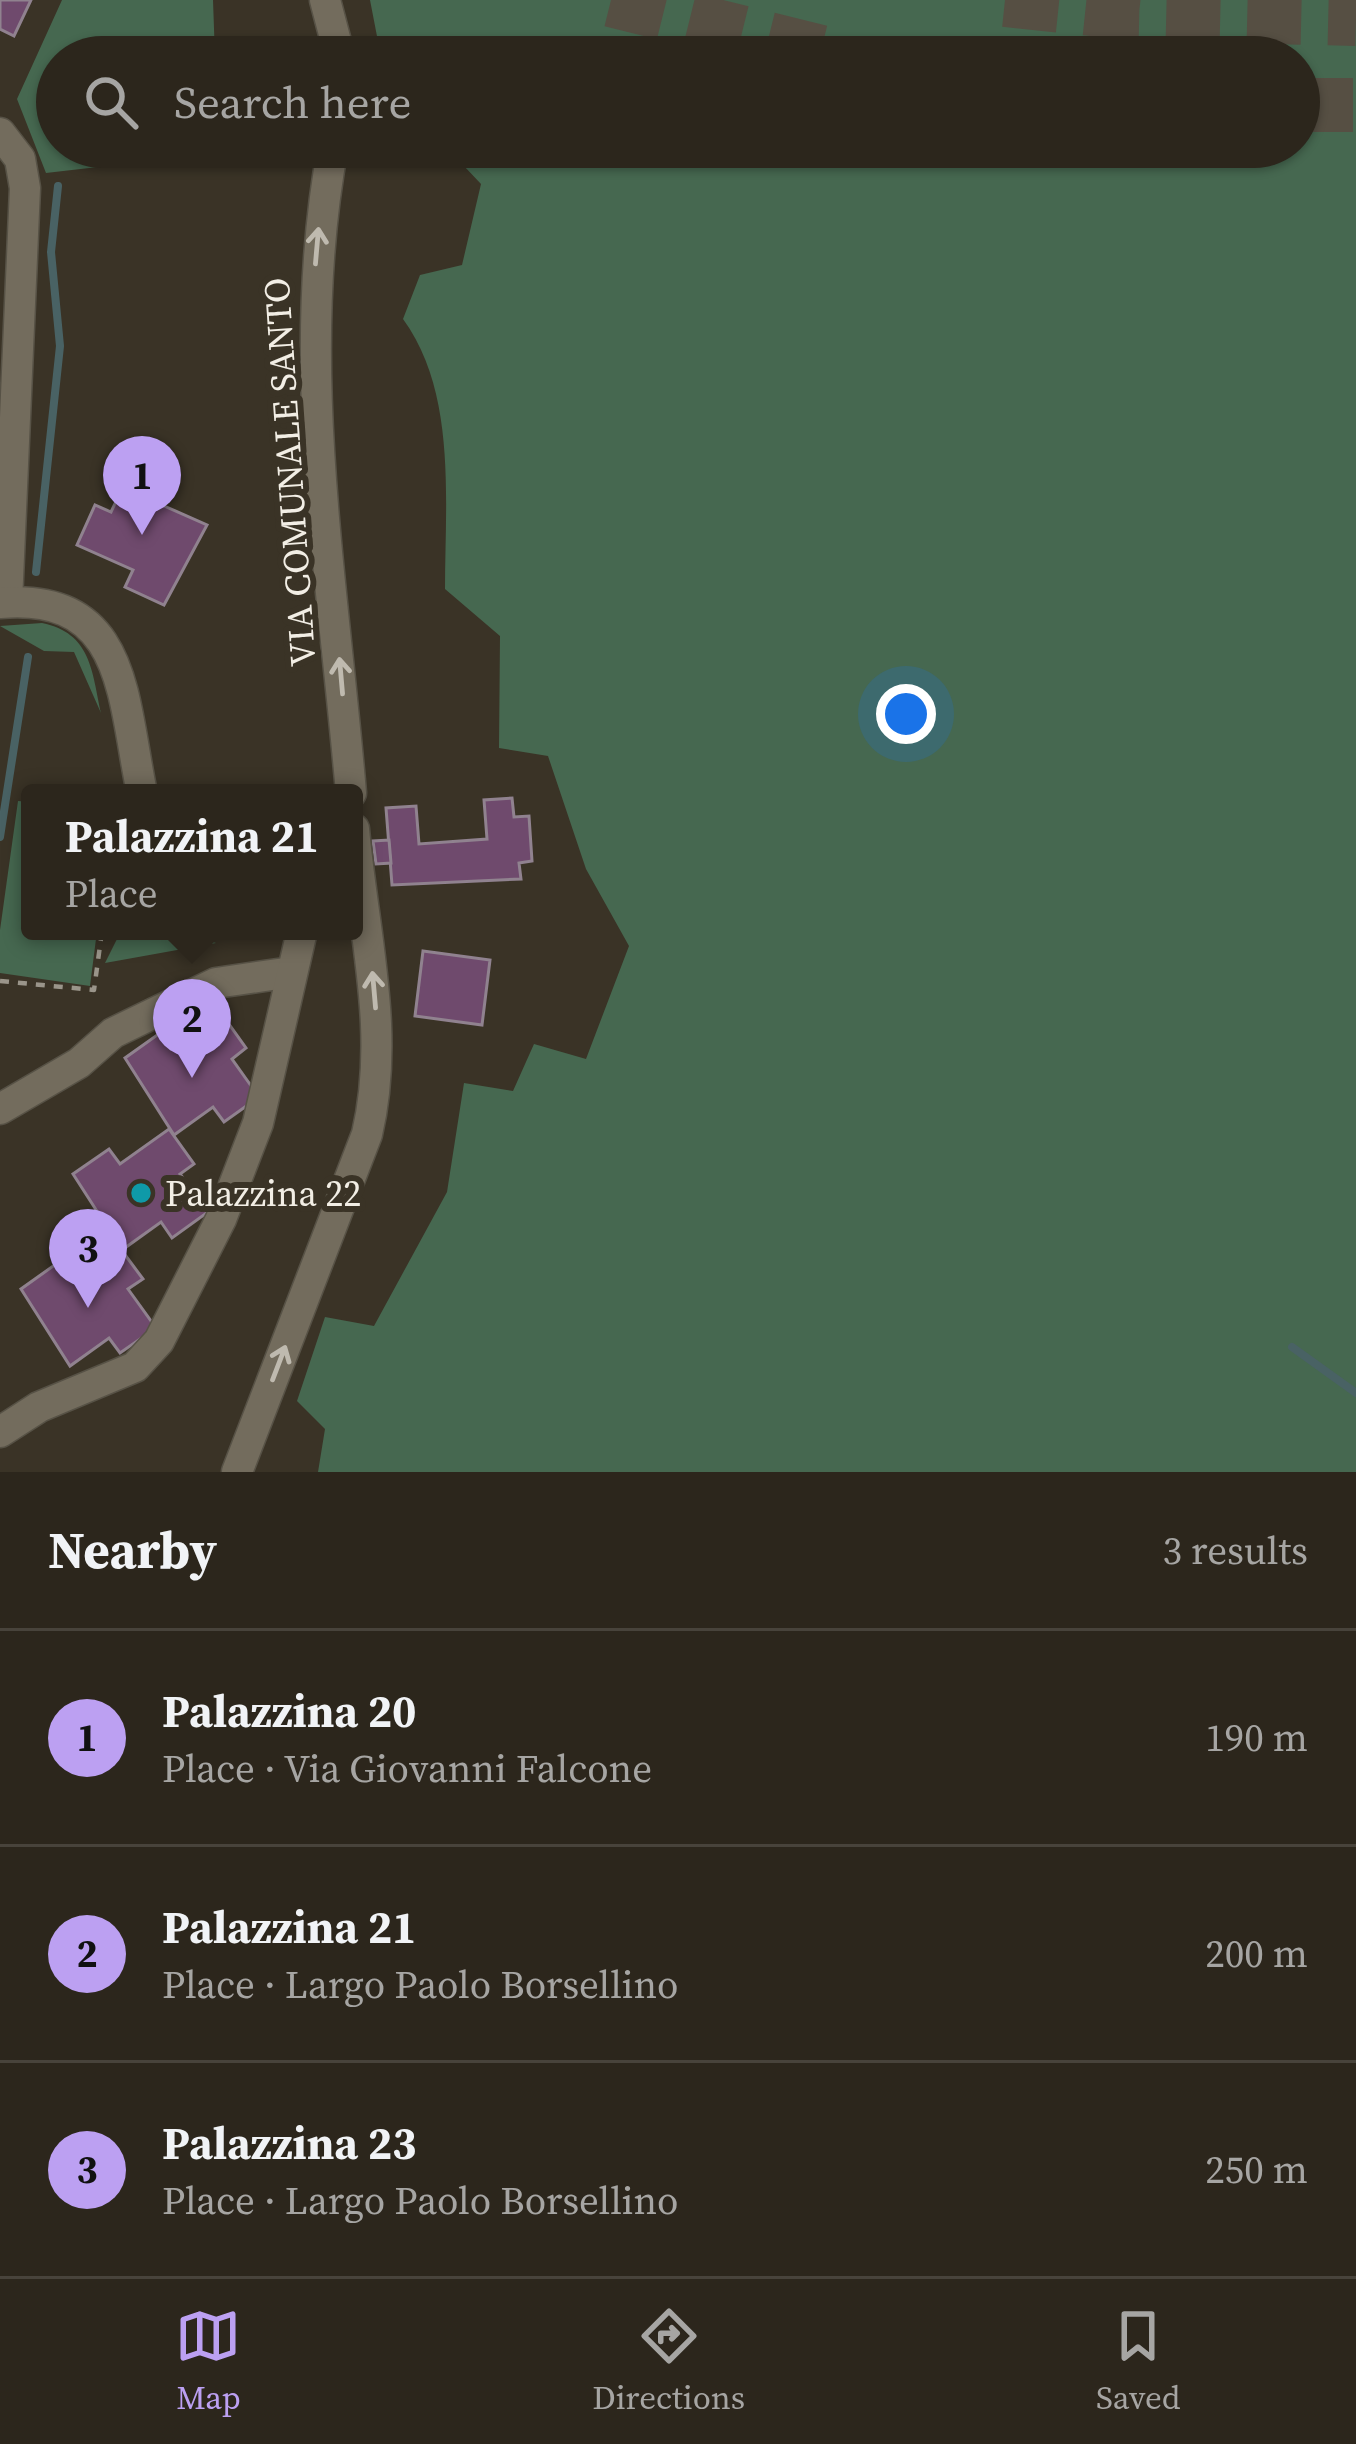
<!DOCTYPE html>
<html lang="en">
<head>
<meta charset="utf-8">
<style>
  :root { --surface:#2c261c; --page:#342e25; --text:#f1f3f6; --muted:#a6a5a3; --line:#48433b; --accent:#bca0f2 }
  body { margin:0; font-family:"Source Serif 4",serif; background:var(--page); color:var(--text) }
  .you { position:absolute; left:906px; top:714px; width:42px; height:42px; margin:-30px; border:9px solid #fff; border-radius:50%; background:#1a73e8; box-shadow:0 0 0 18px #1a73e833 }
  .badge { display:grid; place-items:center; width:78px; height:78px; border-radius:50%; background:var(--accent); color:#111; font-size:39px; font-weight:700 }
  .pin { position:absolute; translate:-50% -99px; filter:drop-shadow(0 3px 6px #0008) }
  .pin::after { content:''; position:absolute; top:63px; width:42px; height:36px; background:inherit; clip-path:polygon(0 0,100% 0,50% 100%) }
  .popup { position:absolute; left:21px; top:784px; width:342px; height:156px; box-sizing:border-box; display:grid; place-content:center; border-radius:12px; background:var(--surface); filter:drop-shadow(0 3px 9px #0005); font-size:39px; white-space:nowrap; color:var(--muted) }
  .popup b { font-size:45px; color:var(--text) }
  .popup::after { content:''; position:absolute; left:50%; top:100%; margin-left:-24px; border:24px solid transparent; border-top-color:var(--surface) }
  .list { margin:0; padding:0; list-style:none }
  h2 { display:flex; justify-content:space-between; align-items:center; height:156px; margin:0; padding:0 48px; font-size:51px }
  h2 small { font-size:39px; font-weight:400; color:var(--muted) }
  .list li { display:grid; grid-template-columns:78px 1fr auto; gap:36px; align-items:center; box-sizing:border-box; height:216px; padding:0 48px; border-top:3px solid var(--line) }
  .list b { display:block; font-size:45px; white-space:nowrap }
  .list p { margin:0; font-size:39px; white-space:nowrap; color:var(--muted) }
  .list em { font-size:39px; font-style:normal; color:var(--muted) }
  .icon { flex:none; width:66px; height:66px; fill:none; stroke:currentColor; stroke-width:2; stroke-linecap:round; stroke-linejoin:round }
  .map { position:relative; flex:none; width:1356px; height:1472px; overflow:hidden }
  .search { position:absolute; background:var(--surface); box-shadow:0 3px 9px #0004; left:36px; right:36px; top:36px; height:132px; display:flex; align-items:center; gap:30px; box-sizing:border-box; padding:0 42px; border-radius:66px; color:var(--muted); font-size:45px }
  .sheet { height:804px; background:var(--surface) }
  nav { display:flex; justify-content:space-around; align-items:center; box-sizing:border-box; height:168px; border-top:3px solid var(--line); background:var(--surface); font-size:33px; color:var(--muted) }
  nav a { display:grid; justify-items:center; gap:6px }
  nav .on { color:var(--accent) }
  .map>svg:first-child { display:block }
  .green { fill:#466850 }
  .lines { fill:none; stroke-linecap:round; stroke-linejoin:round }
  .stream { stroke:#496264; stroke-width:8 }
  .building { fill:#6f4a6d; stroke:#90828f; stroke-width:3 }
  .motorway-tunnel { stroke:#564f43; stroke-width:54; stroke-dasharray:54 27; stroke-linecap:butt }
  .minor-casing { stroke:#575246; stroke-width:33 }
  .path { stroke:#9a958a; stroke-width:4.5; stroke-dasharray:9 9; stroke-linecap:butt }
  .minor { stroke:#736c5d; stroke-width:30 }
  .oneway { stroke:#bfbaaf }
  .culture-dot { fill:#0f9aa8; stroke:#3a3326; stroke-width:4.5 }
  .labels { text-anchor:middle; stroke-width:12; stroke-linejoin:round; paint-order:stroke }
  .street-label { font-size:36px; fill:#f2eee5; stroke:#3a3326 }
  .poi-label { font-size:36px; fill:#f2eee5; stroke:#3a3326; text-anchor:start }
</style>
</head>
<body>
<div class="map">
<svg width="1356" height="1472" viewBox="0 0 1356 1472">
  <rect width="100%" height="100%" fill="#3a3326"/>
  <g class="green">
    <path d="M62,0H213L215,57H57V147H219V153L46,173L17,99Z"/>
    <path d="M370,0H1356V1472H318L325,1429L297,1401L325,1317L374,1326L447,1192L464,1083L513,1091L534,1044L586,1059L629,946L586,869L548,756L499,748L500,636L445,589C445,501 457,393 403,319L420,275L462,265L481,184L446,147H1299V57H381Z"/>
    <path d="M42,623C91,633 92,671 101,713L74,652L44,651L0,626Z"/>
    <path d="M18,801L30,802V931H97L90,986L0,973V930Z"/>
    <path d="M121,931H178L216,943L105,963Z"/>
  </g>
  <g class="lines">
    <g class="stream">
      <path d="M36,572L60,346L51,252L58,186"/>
      <path d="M0,837L28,657"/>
      <path d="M1292,1347L1356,1393"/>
    </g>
  </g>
  <g class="building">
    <path d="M0,0H31L14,36L0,29Z"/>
    <path d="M131,470L170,488L162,505L207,525L164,605L125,587L133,570L77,545L95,505L111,512Z"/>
    <path d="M512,798L514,817L529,816L532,861L519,863L521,879L392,885L386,808L416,806L419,844L487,839L484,800Z"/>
    <path d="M389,840L391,863L376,864L373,841Z"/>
    <path d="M423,951L490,960L482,1025L415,1016Z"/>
    <path d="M221,1013L246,1048L232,1059L259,1097L224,1122L213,1107L174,1135L125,1058L160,1033L171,1049Z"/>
    <path d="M169,1129L194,1164L180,1174L208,1212L172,1238L161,1222L122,1250L73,1174L109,1149L120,1164Z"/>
    <path d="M117,1244L143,1279L128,1289L156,1328L120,1353L109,1338L70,1366L21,1289L56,1264L68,1279Z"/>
  </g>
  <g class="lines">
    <g class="motorway-tunnel">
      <path d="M611,0L841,57"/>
      <path d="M1005,0L1139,14L1356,19"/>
      <path d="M1299,105H1356"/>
    </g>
    <defs>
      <g id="minor">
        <path d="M325,0L340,57"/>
        <path d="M0,133L20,159L25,188L7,602"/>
        <path d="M333,147C293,359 333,579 351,793"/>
        <path d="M0,603C127,592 122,698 142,793"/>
        <path d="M0,1109L79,1063L113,1033L216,983L292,972"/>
        <path d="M0,1432L39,1407L135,1367L159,1341L221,1219L258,1123L302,931"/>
        <path d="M237,1472L367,1134C391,1032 363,932 354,829"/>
      </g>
    </defs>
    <use href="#minor" class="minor-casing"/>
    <path class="path" d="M0,981L94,990L102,931"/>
    <use href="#minor" class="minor"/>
  </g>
  <defs><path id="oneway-shaft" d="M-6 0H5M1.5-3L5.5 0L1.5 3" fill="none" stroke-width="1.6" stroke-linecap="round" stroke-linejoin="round" transform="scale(3)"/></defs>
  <g class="oneway">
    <use href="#oneway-shaft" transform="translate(317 246) rotate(-85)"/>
    <use href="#oneway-shaft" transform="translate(341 676) rotate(-95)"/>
    <use href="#oneway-shaft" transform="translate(374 990) rotate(-95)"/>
    <use href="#oneway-shaft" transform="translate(279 1363) rotate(-69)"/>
  </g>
  <circle class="culture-dot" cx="141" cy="1193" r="12"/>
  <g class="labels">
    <g class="street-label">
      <text transform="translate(289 472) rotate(-94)" y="13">VIA COMUNALE SANTO</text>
    </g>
    <g class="poi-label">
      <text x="165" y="1206">Palazzina 22</text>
    </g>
  </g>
</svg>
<div class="you"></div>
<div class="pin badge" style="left:142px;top:535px">1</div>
<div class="pin badge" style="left:192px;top:1078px">2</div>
<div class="popup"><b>Palazzina 21</b>Place</div>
<div class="pin badge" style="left:88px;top:1308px">3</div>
<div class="search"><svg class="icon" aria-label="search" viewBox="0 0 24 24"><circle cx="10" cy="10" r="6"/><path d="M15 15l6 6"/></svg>Search here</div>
</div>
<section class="sheet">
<h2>Nearby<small>3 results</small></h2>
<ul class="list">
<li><span class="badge">1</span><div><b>Palazzina 20</b><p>Place · Via Giovanni Falcone</p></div><em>190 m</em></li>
<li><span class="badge">2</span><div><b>Palazzina 21</b><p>Place · Largo Paolo Borsellino</p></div><em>200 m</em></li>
<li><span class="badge">3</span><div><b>Palazzina 23</b><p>Place · Largo Paolo Borsellino</p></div><em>250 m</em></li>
</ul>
</section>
<nav>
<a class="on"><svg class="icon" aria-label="map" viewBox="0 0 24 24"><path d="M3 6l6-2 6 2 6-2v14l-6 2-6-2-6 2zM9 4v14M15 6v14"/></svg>Map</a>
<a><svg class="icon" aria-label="directions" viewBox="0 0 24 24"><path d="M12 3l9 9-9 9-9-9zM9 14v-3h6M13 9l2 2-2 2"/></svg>Directions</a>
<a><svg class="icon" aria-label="saved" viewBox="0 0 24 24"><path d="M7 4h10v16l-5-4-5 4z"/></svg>Saved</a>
</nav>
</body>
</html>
